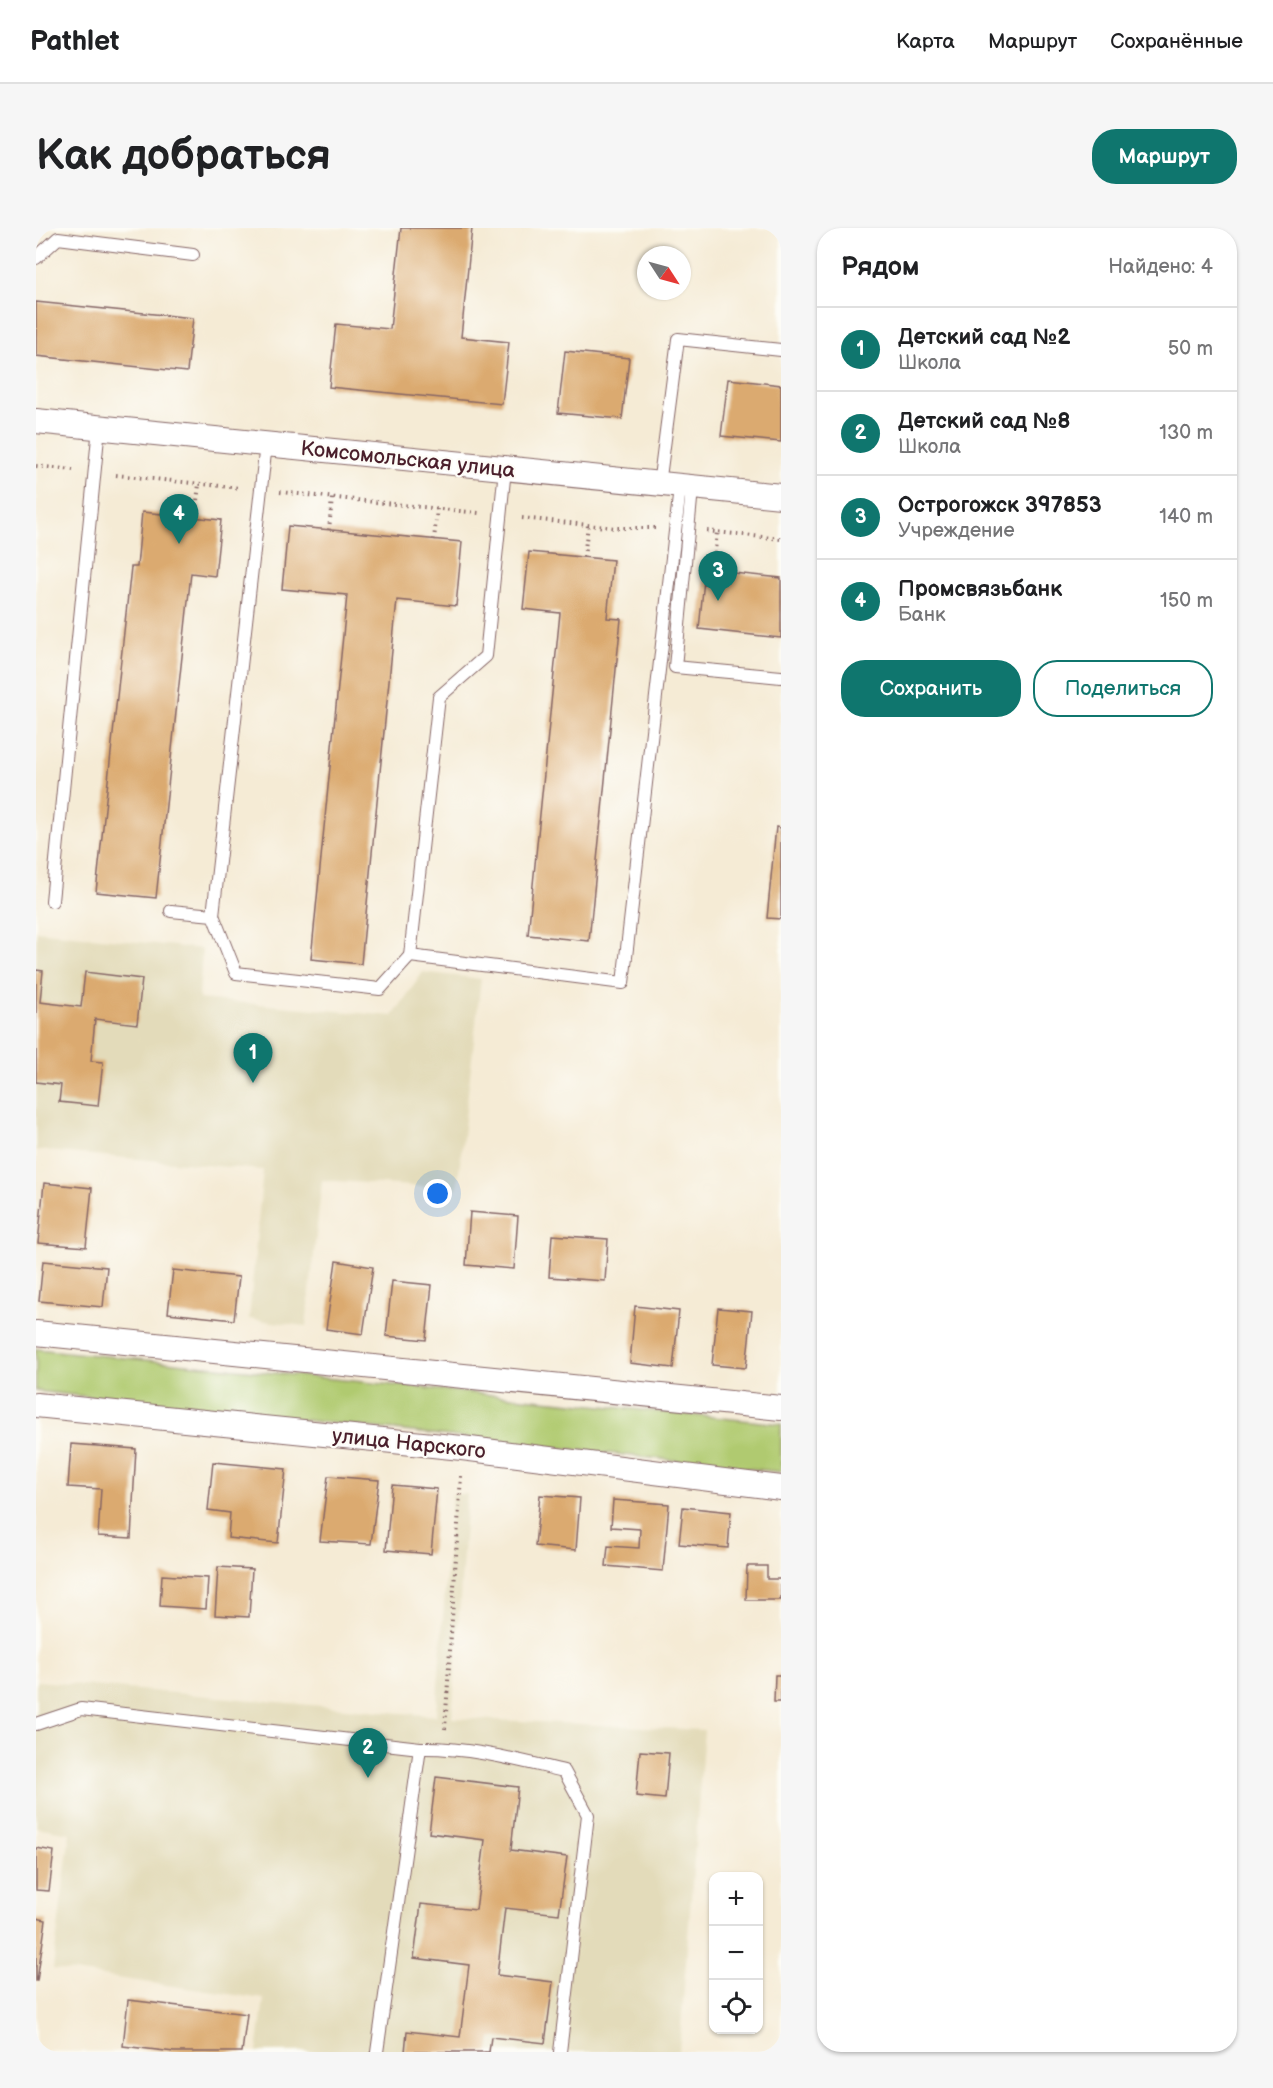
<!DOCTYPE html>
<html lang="ru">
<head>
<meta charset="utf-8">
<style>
  :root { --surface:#fff; --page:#f6f6f6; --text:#202124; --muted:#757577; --line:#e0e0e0; --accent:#0f766e }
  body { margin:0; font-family:"Balsamiq Sans",sans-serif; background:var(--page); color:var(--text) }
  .controls { position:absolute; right:18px; bottom:18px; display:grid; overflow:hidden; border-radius:12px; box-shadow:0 2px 4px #0004 }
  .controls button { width:54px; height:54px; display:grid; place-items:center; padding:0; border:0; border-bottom:2px solid var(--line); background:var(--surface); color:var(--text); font:30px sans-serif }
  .compass { position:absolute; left:601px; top:18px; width:54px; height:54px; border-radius:50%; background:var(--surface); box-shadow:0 2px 4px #0004; rotate:126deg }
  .you { position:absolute; left:402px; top:966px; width:21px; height:21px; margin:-15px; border:4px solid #fff; border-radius:50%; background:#1a73e8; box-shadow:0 0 0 9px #1a73e833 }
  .badge { display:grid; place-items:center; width:39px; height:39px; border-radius:50%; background:var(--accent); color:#fff; font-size:20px; font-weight:700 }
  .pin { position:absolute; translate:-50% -50px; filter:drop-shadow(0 2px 3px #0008) }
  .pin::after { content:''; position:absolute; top:32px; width:21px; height:18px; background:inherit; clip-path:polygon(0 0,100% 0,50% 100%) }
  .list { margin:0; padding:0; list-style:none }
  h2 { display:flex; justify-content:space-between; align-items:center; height:78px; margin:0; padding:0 24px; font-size:26px }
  h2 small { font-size:20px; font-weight:400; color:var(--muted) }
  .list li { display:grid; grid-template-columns:39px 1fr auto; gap:18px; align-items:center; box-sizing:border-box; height:84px; padding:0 24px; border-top:2px solid var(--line) }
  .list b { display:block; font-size:22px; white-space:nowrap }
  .list p { margin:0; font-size:20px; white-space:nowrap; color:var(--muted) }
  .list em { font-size:20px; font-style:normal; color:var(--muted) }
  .actions { display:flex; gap:12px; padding:18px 24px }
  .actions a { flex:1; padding:14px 0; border:2px solid var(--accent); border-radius:24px; text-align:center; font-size:21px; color:var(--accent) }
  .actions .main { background:var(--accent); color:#fff }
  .icon { flex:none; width:33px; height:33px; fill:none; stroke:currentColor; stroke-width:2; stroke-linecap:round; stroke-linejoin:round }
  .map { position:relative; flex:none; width:745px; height:1824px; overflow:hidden; border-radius:24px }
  header { display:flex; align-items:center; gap:36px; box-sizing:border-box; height:84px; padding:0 30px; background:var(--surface); border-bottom:2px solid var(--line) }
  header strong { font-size:28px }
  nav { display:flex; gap:33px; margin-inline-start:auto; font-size:21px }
  .intro { display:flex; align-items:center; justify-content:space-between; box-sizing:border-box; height:144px; padding:0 36px }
  h1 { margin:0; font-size:42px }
  .button { padding:15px 27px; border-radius:24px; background:var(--accent); color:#fff; font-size:21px; font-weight:700 }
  main { display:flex; gap:36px; padding:0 36px }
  aside { flex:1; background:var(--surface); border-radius:24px; box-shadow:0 2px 4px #0004 }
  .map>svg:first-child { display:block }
  .built { fill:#e3dbba }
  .green { fill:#b0ca6f; stroke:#7d744d; stroke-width:1.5 }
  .building { fill:#dbaa70 }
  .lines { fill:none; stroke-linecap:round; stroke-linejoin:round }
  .service-casing { stroke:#866666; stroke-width:14 }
  .minor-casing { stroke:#866666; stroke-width:26 }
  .path { stroke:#866666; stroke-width:4; stroke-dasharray:1.5 4.5; stroke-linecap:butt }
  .service { stroke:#fff; stroke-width:12 }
  .minor { stroke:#fff; stroke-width:24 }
  .labels { text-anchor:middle; stroke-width:4.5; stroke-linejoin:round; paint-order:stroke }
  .street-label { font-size:21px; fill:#4a1f2b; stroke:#fdfcf7 }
</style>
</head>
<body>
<header>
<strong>Pathlet</strong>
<nav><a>Карта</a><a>Маршрут</a><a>Сохранённые</a></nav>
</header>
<div class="intro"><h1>Как добраться</h1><a class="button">Маршрут</a></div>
<main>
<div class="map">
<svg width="745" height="1824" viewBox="0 0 745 1824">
  <rect width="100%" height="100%" fill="#fdfcf7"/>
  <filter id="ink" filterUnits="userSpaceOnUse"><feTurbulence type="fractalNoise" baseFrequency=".0167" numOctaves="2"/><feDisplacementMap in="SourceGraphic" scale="12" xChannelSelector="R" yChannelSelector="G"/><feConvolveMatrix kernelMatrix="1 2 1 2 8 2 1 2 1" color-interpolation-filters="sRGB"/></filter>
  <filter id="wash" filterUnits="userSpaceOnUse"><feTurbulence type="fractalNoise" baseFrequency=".008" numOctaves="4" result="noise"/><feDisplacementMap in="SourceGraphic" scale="24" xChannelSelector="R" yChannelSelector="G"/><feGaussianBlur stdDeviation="1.35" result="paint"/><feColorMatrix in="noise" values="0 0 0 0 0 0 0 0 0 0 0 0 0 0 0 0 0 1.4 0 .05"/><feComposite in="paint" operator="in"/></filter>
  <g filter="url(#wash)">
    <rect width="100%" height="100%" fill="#f5ebd5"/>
    <g class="built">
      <path d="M0,703L166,721L163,771L357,788L387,744L445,751L421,961L286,952L270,1098L213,1091L227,942L0,922Z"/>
      <path d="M416,1266H431L416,1490L668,1502L643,1824H221L228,1771L17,1741L34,1605L0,1599V1453L400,1488Z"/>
    </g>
    <path class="green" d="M0,1121L745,1196V1244L0,1163Z"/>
    <g id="blocks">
      <g class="building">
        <path d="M365,0H436L425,109L473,114L466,176L293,159L300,96L354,101Z"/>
        <path d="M0,74L157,90L151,144L0,128Z"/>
        <path d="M529,123L593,130L586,191L522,185Z"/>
        <path d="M692,151L745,157V214L685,208Z"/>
        <path d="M106,284L185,292L179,348L155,345L120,670L60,664L95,339H101Z"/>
        <path d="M252,298L426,314L420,378L361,372L325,736L275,731L311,367L246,361Z"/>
        <path d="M493,324L577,332L571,390L585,391L553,713L492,707L524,385L487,381Z"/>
        <path d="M669,342L745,350V410L663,401Z"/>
        <path d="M740,599L745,600V691L731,690Z"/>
        <path d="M0,742L7,743L4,774L45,779L49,744L106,751L101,796L59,791L55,833L67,834L62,878L23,874L25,857L0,854Z"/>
        <path d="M8,955L56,960L50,1019L2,1015Z"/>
        <path d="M434,984L482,988L478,1041L430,1037Z"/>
        <path d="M516,1007L572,1011L569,1053L513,1049Z"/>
        <path d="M7,1033L71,1039L67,1079L3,1073Z"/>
        <path d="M300,1033L337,1039L327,1106L290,1101Z"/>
        <path d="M137,1042L203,1049L198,1092L132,1085Z"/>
        <path d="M356,1053L396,1057L390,1112L350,1108Z"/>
        <path d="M599,1078L643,1083L637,1140L594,1135Z"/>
        <path d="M682,1080L716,1083L710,1140L676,1137Z"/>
        <path d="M35,1216L100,1221L95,1310L62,1308L65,1261L32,1259Z"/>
        <path d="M177,1234L250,1241L242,1315L192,1310L194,1285L172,1282Z"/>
        <path d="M292,1248L343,1252L335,1316L284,1313Z"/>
        <path d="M356,1257L401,1261L395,1326L350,1322Z"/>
        <path d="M504,1267L544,1270L540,1322L499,1318Z"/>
        <path d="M577,1272L633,1276L627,1343L570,1338L572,1318L603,1320L604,1301L575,1299Z"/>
        <path d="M647,1279L695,1284L692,1320L643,1316Z"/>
        <path d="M711,1338H731V1351H745V1372H710Z"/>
        <path d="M182,1339L216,1341L213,1389L179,1387Z"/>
        <path d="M126,1347L172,1350L170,1381L124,1378Z"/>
        <path d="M739,1447H745V1474H738Z"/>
        <path d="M604,1523L633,1525L629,1571L600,1568Z"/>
        <path d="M400,1549L482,1559L475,1622L531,1629L523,1686L469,1680L461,1747L517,1754L509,1815L455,1809L453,1824H369L371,1803L424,1809L433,1737L378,1730L385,1676L440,1682L449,1612L393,1605Z"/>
        <path d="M0,1620L18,1623L13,1663L0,1662Z"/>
        <path d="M0,1690L10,1692L1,1753H0Z"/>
        <path d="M92,1772L211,1786L206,1824H138L87,1818Z"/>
      </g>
    </g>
  </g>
  <g filter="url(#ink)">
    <use href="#blocks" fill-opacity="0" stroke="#866666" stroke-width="1.5"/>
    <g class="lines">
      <defs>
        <g id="service">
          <path d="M0,30L22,10L157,27"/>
          <path d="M623,257L642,111L745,122"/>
          <path d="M656,261L639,439L745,449"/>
          <path d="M16,673L63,199"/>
          <path d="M135,683L177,687L200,745L344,761L374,728L587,755L644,260"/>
          <path d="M177,687L230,216"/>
          <path d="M374,728L403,469L450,428L469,241"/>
          <path d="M0,1496L45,1481L384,1520C433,1519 481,1532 528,1543L552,1587L524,1824"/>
          <path d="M341,1824L384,1520"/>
        </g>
        <g id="minor">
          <path d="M0,193L745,268"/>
          <path d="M0,1105L745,1180"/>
          <path d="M0,1177L426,1220L745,1260"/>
        </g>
      </defs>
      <use href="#service" class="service-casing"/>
      <use href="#minor" class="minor-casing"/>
      <g class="path">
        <path d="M0,238L37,242"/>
        <path d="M80,247L204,260"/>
        <path d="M244,264L443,285"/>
        <path d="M159,290L163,256"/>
        <path d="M486,290L580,300H619"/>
        <path d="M293,302L296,270"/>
        <path d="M671,303L745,311"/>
        <path d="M398,312L401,281"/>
        <path d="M548,329L552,297"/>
        <path d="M677,343L681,304"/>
        <path d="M409,1501L425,1248"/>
      </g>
      <use href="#service" class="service"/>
      <use href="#minor" class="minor"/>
    </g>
  </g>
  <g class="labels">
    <g class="street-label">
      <text transform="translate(372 231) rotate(6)" y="7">Комсомольская улица</text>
      <text transform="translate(373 1215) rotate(6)" y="7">улица Нарского</text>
    </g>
  </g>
</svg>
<div class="controls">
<button>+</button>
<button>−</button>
<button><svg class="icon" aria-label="locate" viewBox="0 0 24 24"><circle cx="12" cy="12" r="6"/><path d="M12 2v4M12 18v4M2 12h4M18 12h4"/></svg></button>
</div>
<svg class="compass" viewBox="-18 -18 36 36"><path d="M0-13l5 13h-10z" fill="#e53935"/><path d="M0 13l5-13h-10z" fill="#757577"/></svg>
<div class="you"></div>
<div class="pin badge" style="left:217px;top:855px">1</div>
<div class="pin badge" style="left:332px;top:1550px">2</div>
<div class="pin badge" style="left:682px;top:373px">3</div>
<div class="pin badge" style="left:143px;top:316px">4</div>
</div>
<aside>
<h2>Рядом<small>Найдено: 4</small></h2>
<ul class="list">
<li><span class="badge">1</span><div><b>Детский сад №2</b><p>Школа</p></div><em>50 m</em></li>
<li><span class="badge">2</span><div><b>Детский сад №8</b><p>Школа</p></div><em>130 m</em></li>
<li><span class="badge">3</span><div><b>Острогожск 397853</b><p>Учреждение</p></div><em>140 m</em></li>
<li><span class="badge">4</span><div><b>Промсвязьбанк</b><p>Банк</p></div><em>150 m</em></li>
</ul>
<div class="actions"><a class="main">Сохранить</a><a>Поделиться</a></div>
</aside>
</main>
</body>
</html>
